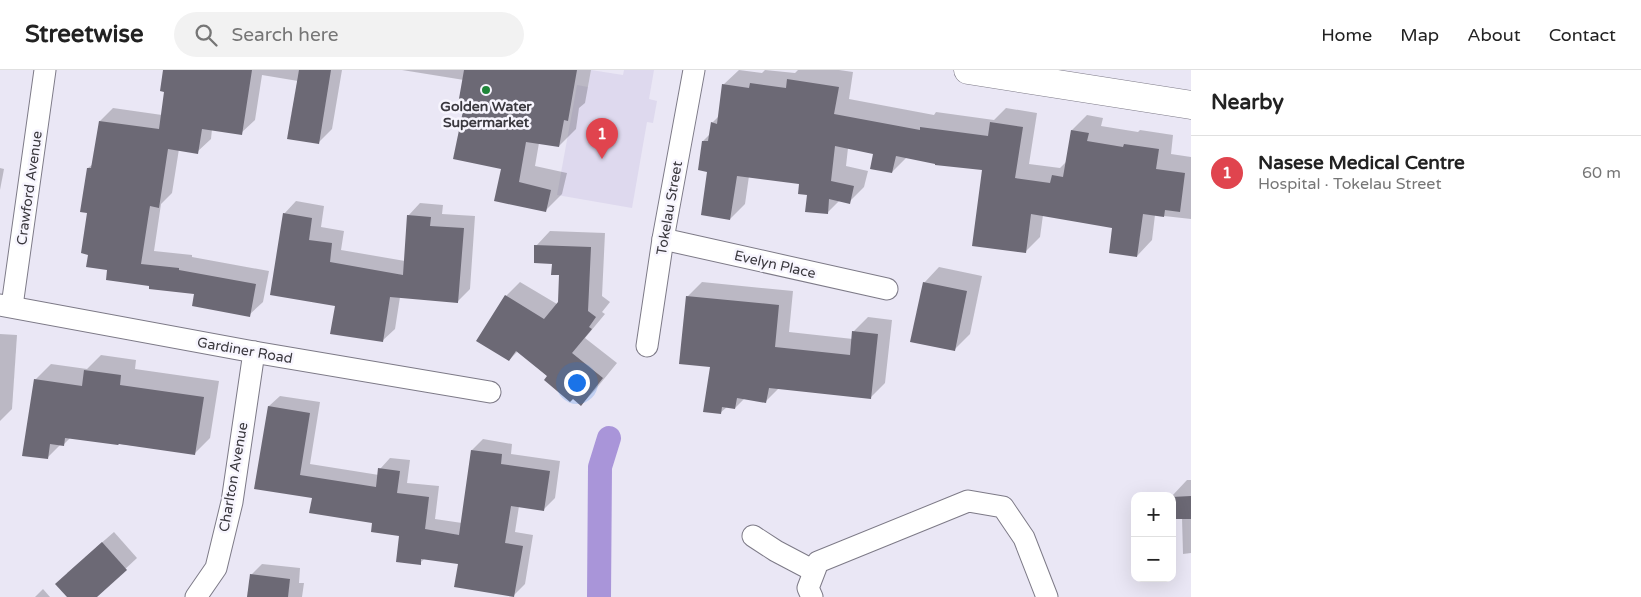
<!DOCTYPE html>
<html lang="en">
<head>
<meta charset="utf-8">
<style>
  :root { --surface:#fff; --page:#f2f2f2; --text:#222; --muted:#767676; --line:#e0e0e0; --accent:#db2777 }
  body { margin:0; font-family:"Varela Round",sans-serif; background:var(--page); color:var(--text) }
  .controls { position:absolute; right:15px; bottom:15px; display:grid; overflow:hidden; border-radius:10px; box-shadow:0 5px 20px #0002 }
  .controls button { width:45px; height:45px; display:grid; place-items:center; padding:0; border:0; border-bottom:1px solid var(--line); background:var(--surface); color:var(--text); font:25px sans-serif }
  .you { position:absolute; left:576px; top:312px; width:18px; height:18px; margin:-12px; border:4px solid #fff; border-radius:50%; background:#1a73e8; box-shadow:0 0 0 8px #1a73e833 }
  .badge { display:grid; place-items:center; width:32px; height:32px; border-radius:50%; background:var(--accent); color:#fff; font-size:16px; font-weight:700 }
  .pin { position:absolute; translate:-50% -41px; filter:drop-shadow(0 1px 2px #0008) }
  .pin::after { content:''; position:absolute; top:26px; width:18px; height:15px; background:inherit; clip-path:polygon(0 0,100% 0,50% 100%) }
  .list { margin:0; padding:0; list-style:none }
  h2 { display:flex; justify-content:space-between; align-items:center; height:65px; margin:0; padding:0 20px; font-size:21px }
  h2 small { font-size:16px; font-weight:400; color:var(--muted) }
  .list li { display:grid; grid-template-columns:32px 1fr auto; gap:15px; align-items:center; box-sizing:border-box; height:75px; padding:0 20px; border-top:1px solid var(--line) }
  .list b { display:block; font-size:19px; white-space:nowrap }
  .list p { margin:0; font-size:16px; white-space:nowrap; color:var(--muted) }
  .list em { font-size:16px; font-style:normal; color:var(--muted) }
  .icon { flex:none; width:28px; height:28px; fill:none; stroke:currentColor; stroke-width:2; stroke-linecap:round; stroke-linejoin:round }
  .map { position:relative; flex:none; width:1191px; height:527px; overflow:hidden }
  header { display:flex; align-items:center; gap:30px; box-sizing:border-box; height:70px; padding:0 25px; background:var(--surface); border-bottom:1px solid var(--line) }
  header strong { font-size:24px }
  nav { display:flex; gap:28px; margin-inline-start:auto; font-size:18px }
  .search { width:350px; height:45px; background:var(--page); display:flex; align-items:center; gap:12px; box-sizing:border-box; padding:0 18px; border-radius:28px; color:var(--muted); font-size:19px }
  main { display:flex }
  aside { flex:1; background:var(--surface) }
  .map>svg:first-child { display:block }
  .built { fill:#ded9ee }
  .shadow { fill:#0003 }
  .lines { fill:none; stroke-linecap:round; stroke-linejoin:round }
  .canal { stroke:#a995d9; stroke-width:24 }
  .building { fill:#6c6975 }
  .street-casing { stroke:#7d7a87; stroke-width:23 }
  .secondary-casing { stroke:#7d7a87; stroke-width:29 }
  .street { stroke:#fff; stroke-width:21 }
  .secondary { stroke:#fff; stroke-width:28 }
  .poi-dot { fill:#1f8539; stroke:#f7f5fe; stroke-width:2 }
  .labels { text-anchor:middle; stroke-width:5; stroke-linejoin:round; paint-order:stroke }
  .poi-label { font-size:14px; font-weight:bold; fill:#3a383e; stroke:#f7f5fe }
  .street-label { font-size:14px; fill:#3a383e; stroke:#f7f5fe }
</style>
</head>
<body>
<header>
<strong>Streetwise</strong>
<div class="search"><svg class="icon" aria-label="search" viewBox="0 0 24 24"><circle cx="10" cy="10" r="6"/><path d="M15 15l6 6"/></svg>Search here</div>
<nav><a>Home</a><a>Map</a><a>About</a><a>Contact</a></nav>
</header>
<main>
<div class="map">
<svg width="1191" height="527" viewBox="0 0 1191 527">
  <rect width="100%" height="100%" fill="#eae7f5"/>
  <path class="built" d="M591,0L623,5L624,0H654L649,29L657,31L653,53L647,52L632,138L557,125L577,15L588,17Z"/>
  <g class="shadow">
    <path d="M165,0H342L332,59L319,72L298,11L262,5L255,50L241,63L212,59L211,69L197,82L179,79L172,123L161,134L154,181L192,185V187L269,201L263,232L249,245L195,223L151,215L109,199L89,184L88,98L93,94L100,51L113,38L162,45L166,21Z"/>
    <path d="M402,0H591L585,33L579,38L576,59L559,76L539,73L535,96L567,103L562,124L545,141L503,98L464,40V10Z"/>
    <path d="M739,0L762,3L765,0L795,3L798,0H839L853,2L849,29L934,45L936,42L994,50L1006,38L1037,43L1029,94L1060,98L1067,91L1072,60L1087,45L1103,48L1101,56L1138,62L1140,60L1173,65L1171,84L1191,87V149L1155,145L1152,170L1137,186L1114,157L1043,145L1040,167L1025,182L983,99L907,87L892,102L874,83L848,78L846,96L868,101L864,117L849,132L840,130L827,143L808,124L801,113L749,106L745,134L730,149L709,101L703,71L710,64L712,53L720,45L723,15Z"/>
    <path d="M0,98L4,99L0,120Z"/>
    <path d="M296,131L324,136L321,157L344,161L341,180L405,191L408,146L420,133L443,135L442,144L475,146L470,219L458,231L400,227L395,259L382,271L336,235L284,144Z"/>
    <path d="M550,161L605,163L602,226L610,232L602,242L605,244L585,268L617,293L595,320L581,335L518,281L509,290L506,226L520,212L557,234L559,232L560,204L553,193L536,176Z"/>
    <path d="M939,197L982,206L970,264L954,280L924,213Z"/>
    <path d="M702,212L793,221L789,262L853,269V262L868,247L892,250L885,313L870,328L779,318L766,331L745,328L735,338L727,337L720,343L712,296L687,227Z"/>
    <path d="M0,264L17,265L12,339L0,351Z"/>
    <path d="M101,285L136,290L135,299L219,311L210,368L195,383L70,368L63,375L61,374L47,388L35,310L51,294L87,299Z"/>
    <path d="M280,326L320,332L310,394L379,405L380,399L390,388L410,390L407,413L439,416L435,449L462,453L472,380L483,369L512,374L511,384L560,391L555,428L544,439L519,436L515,462L533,465L525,514L514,525L459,493L425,488L420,493L401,465L313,427L255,418L269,336Z"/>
    <path d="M1187,410H1191V483L1183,484L1182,448H1172V426Z"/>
    <path d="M114,462L137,488L95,527H68L67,503Z"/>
    <path d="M262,494L300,498L299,513H304L302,527H248L251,505Z"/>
    <path d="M43,519L50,527H35Z"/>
  </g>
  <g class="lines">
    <path class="canal" d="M599,527L600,397L609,368"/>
  </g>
  <g class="building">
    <path d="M163,0H252L242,65L202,59L198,84L168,79L159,138L150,136L141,194L179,198V200L256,214L250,247L192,236L194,224L149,219V216L106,210L107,200L86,197L88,185L81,183L87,143L80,142L87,98H91L99,51L159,59L164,22L160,21Z"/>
    <path d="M299,0H331L319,74L287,69Z"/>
    <path d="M464,0H577L568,51L564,50L559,77L526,72L519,112L551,120L546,142L494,131L501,99L453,89L463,41L457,40Z"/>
    <path d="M787,9L839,17L834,44L920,60V57L988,66L990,52L1023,57L1015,108L1050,113L1052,105L1063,107L1071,60L1089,63L1087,71L1123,77L1124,74L1159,79L1156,99L1185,103L1180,142L1165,140L1164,147L1143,144L1137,187L1109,183L1112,158L1031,144L1026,183L972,176L982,100L935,95V94L896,86L892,103L870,99L873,84L835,76L831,111L854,116L850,134L829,129L828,144L805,142L807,125L798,124L799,114L737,106L730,150L701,145L707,102L698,100L702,71H708L711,52L717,54L722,14L749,18L750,13L786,18Z"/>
    <path d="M283,143L312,148L309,170L332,173L330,192L403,205L407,145L431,147L430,156L464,158L458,233L390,227L383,272L330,264L335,236L270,225Z"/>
    <path d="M534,175L591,177L588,241L596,247L589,257L592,259L572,283L603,308L581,336L573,329L570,332L544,310L547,306L516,281L509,291L476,271L505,225L544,249L558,232L559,205H551L552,194L534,193Z"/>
    <path d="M923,212L967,221L955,281L910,272Z"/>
    <path d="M686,226L779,235L775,277L850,285L852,261L878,264L871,329L769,318L766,333L737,328L735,339L722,337L721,344L703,342L710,297L679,294Z"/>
    <path d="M84,300L121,305L120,315L204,327L195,385L119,374L118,375L65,368L64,376L50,374L48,389L22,386L34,309L82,316Z"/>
    <path d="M268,336L310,343L300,405L376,417L378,398L400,401L397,423L429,427L425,459L459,465L471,380L502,384L501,394L550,401L544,441L511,436L505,473L523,476L514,527L454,517L458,494L421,489V495L396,492L399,466L371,462L372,453L309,443L312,428L254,419Z"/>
    <path d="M1191,426V449H1172V427Z"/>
    <path d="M102,472L127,500L97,527H67L55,514Z"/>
    <path d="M250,504L290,509L288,527H247Z"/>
  </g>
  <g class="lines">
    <defs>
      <g id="street">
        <path d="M663,169L887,219"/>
        <path d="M0,235L254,282L490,322"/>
        <path d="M12,236L45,0"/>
        <path d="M647,276L663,169L694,0"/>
        <path d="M753,466L776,481L814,501"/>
        <path d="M196,527L216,498L232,432L254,282"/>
        <path d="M812,527L808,518L818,492L968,431L1003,437L1024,468L1047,527"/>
      </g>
      <path id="secondary" d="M968,0L1191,35"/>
    </defs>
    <use href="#street" class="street-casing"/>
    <use href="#secondary" class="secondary-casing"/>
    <use href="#street" class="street"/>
    <use href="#secondary" class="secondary"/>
  </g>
  <circle class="poi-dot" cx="486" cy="20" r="5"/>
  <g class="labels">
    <g class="poi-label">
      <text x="486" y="41">Golden Water<tspan x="486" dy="16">Supermarket</tspan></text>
    </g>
    <g class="street-label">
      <text transform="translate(29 118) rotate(-82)" y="5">Crawford Avenue</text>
      <text transform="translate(669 138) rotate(-80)" y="5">Tokelau Street</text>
      <text transform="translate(775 194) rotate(13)" y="5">Evelyn Place</text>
      <text transform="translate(245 280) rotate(10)" y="5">Gardiner Road</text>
      <text transform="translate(233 407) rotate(-80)" y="5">Charlton Avenue</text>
    </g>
  </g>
</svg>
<div class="controls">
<button>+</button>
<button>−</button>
</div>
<div class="you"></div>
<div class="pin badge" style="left:602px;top:89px;background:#e0444e">1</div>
</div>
<aside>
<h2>Nearby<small></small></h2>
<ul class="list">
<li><span class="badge" style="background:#e0444e">1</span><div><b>Nasese Medical Centre</b><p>Hospital · Tokelau Street</p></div><em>60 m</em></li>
</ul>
</aside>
</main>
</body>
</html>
